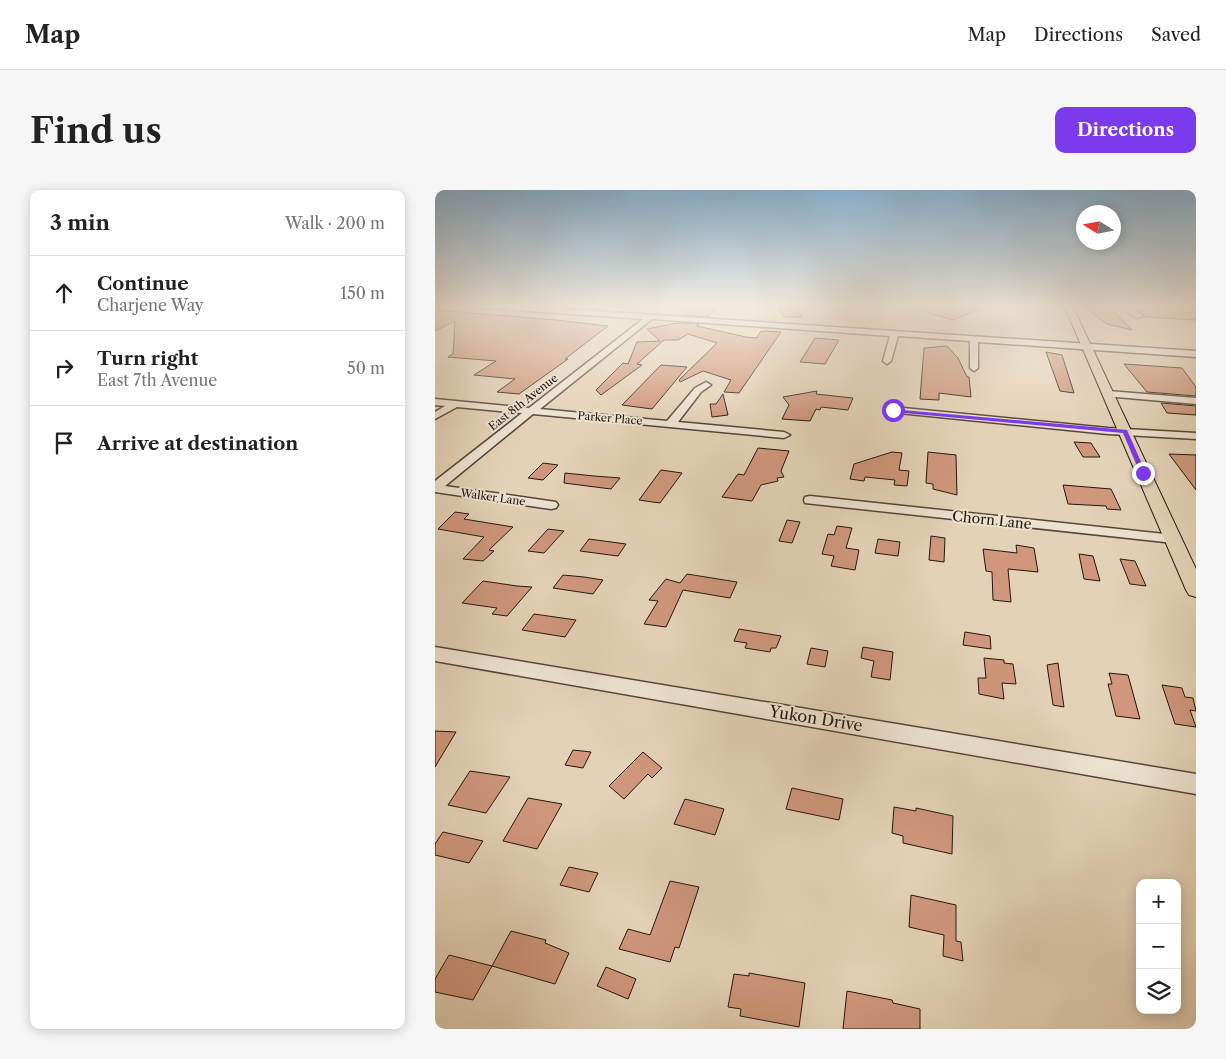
<!DOCTYPE html>
<html lang="en">
<head>
<meta charset="utf-8">
<style>
  :root { --surface:#fff; --page:#f6f6f6; --text:#222; --muted:#767676; --line:#e0e0e0; --accent:#7c3aed }
  body { margin:0; font-family:"Libre Caslon Text",serif; background:var(--page); color:var(--text) }
  .controls { position:absolute; right:15px; bottom:15px; display:grid; overflow:hidden; border-radius:10px; box-shadow:0 2px 12px #0003 }
  .controls button { width:45px; height:45px; display:grid; place-items:center; padding:0; border:0; border-bottom:1px solid var(--line); background:var(--surface); color:var(--text); font:25px sans-serif }
  .compass { position:absolute; left:641px; top:15px; width:45px; height:45px; border-radius:50%; background:var(--surface); box-shadow:0 2px 12px #0003; rotate:281deg }
  .stop { position:absolute; width:15px; height:15px; margin:-11px; border:4px solid #7c3aed; border-radius:50%; background:#fff }
  .stop.end { background:#7c3aed; border-color:#fff; box-shadow:0 1px 5px #0008 }
  .list { margin:0; padding:0; list-style:none }
  h2 { display:flex; justify-content:space-between; align-items:center; height:65px; margin:0; padding:0 20px; font-size:21px }
  h2 small { font-size:16px; font-weight:400; color:var(--muted) }
  .list li { display:grid; grid-template-columns:32px 1fr auto; gap:15px; align-items:center; box-sizing:border-box; height:75px; padding:0 20px; border-top:1px solid var(--line) }
  .list b { display:block; font-size:19px; white-space:nowrap }
  .list p { margin:0; font-size:16px; white-space:nowrap; color:var(--muted) }
  .list em { font-size:16px; font-style:normal; color:var(--muted) }
  .icon { flex:none; width:28px; height:28px; fill:none; stroke:currentColor; stroke-width:2; stroke-linecap:round; stroke-linejoin:round }
  .map { position:relative; flex:none; width:761px; height:839px; overflow:hidden; border-radius:10px }
  header { display:flex; align-items:center; gap:30px; box-sizing:border-box; height:70px; padding:0 25px; background:var(--surface); border-bottom:1px solid var(--line) }
  header strong { font-size:24px }
  nav { display:flex; gap:28px; margin-inline-start:auto; font-size:18px }
  .intro { display:flex; align-items:center; justify-content:space-between; box-sizing:border-box; height:120px; padding:0 30px }
  h1 { margin:0; font-size:35px }
  .button { padding:12px 22px; border-radius:10px; background:var(--accent); color:#fff; font-size:18px; font-weight:700 }
  main { display:flex; gap:30px; padding:0 30px }
  aside { flex:1; background:var(--surface); border-radius:10px; box-shadow:0 2px 12px #0003 }
  .map>svg:first-child { display:block }
  .building { fill:#d0977c; stroke:#241811 }
  .lines { fill:none; stroke-linecap:round; stroke-linejoin:round }
  .minor-casing { stroke:#54463a; stroke-width:3 }
  .major-casing { stroke:#241811; stroke-width:2 }
  .minor { fill:#ede2d0; fill-rule:evenodd }
  .major { fill:#e4d2b7; fill-rule:evenodd }
  .route { fill:#7c3aed }
  .labels { text-anchor:middle; stroke-width:4; stroke-linejoin:round; paint-order:stroke }
  .far-street-label { font-size:11px; fill:#241811; stroke:#ede2d0 }
  .street-label { font-size:14px; fill:#241811; stroke:#ede2d0 }
  .near-street-label { font-size:16px; fill:#241811; stroke:#ede2d0 }
</style>
</head>
<body>
<header>
<strong>Map</strong>
<nav><a>Map</a><a>Directions</a><a>Saved</a></nav>
</header>
<div class="intro"><h1>Find us</h1><a class="button">Directions</a></div>
<main>
<aside>
<h2>3 min<small>Walk · 200 m</small></h2>
<ul class="list">
<li><svg class="icon" aria-label="ahead" viewBox="0 0 24 24"><path d="M12 20V5M6 11l6-6 6 6"/></svg><div><b>Continue</b><p>Charjene Way</p></div><em>150 m</em></li>
<li><svg class="icon" aria-label="right" viewBox="0 0 24 24"><path d="M7 20v-9h11M14 6l5 5-5 5"/></svg><div><b>Turn right</b><p>East 7th Avenue</p></div><em>50 m</em></li>
<li><svg class="icon" aria-label="arrive" viewBox="0 0 24 24"><path d="M6 21V4h12l-3 4 3 4H6"/></svg><div><b>Arrive at destination</b></div></li>
</ul>
</aside>
<div class="map">
<svg width="761" height="839" viewBox="0 0 761 839">
  <rect width="100%" height="100%" fill="#e4d2b7"/>
  <filter id="stains"><feTurbulence type="fractalNoise" baseFrequency=".004" numOctaves="4"/><feColorMatrix values="0 0 0 0 .2 0 0 0 0 .09 0 0 0 0 .02 0 0 0 .5 -.17"/></filter>
  <radialGradient id="worn" r=".72"><stop offset=".6" stop-color="#630" stop-opacity="0"/><stop offset="1" stop-color="#630" stop-opacity=".3"/></radialGradient>
  <g class="building">
    <path d="M243,115H285L272,127L251,125Z"/>
    <path d="M342,115H360L367,127H349Z"/>
    <path d="M494,115L545,119L518,130L487,121Z"/>
    <path d="M646,115H673L697,140L672,134Z"/>
    <path d="M698,116H761V130L710,127Z"/>
    <path d="M0,120L121,130L173,136L130,169H133L84,204L62,202L80,189L39,185L61,171L13,167L18,164L20,131L0,141Z"/>
    <path d="M242,133L264,134L262,136L311,147L322,148L325,142L330,141L346,142L304,203L289,202L296,190L268,181L245,192L244,190L282,153L253,144L243,150H229L202,174L207,175L166,205L161,200L188,173L193,174L202,152L225,151L212,139Z"/>
    <path d="M380,148L404,150L390,174L365,172Z"/>
    <path d="M512,156L523,168L532,187H534L536,207L504,203V210L485,209L489,158Z"/>
    <path d="M611,162L627,165L639,203L625,201Z"/>
    <path d="M689,174L747,178L761,197V206L712,202Z"/>
    <path d="M226,175L252,177L217,219L187,215Z"/>
    <path d="M382,201L381,204L418,208L413,220L386,217L385,220L381,219L375,231L347,229L354,215L348,207Z"/>
    <path d="M288,204L293,225L277,227L275,214H281Z"/>
    <path d="M726,213L761,216V225L732,223Z"/>
    <path d="M639,252L656,253L665,267H648Z"/>
    <path d="M323,258L354,261L346,281L349,287L342,288L343,291L326,295L317,311L287,307L303,284L309,285Z"/>
    <path d="M457,262L467,263L464,280L474,281L472,296L459,295L460,290L430,287L429,291L415,289L419,274Z"/>
    <path d="M493,262L521,265L522,305L498,299V294L491,293Z"/>
    <path d="M734,264L761,265V300Z"/>
    <path d="M108,273L123,275L108,290L93,288Z"/>
    <path d="M226,280L247,283L225,313L204,310Z"/>
    <path d="M130,283L159,286L185,288L176,299L129,293Z"/>
    <path d="M628,295L676,299L686,320L672,319L671,316L633,314Z"/>
    <path d="M20,322L34,324L29,329L78,337L54,360L59,361L48,371L28,369L49,347L3,339Z"/>
    <path d="M352,330L365,332L357,353L344,351Z"/>
    <path d="M402,336L417,338L411,358L424,360L420,380L396,376L399,366L387,364L393,344L399,345Z"/>
    <path d="M113,339L129,341L109,363L93,361Z"/>
    <path d="M496,346L510,348L509,372L494,370Z"/>
    <path d="M154,349L191,354L183,366L145,361Z"/>
    <path d="M443,349L465,352L463,366L440,363Z"/>
    <path d="M581,355L599,358L603,382L573,379L576,412L558,410L557,382L551,381L548,359L582,363Z"/>
    <path d="M644,364L658,366L665,391L649,389Z"/>
    <path d="M685,369L700,371L711,396L695,394Z"/>
    <path d="M252,384L302,392L295,408L248,400L231,437L209,434L223,411L214,410L231,389L245,393Z"/>
    <path d="M128,385L149,387L168,390L158,404L118,398Z"/>
    <path d="M48,391L82,396L97,397L72,426L57,424L62,418L27,413Z"/>
    <path d="M99,424L141,430L130,447L87,440Z"/>
    <path d="M304,439L346,446L341,458H336L335,462L310,458L312,453L299,451Z"/>
    <path d="M530,442L555,446L556,459L528,455Z"/>
    <path d="M428,457L458,462L455,490L436,487L439,471L426,468Z"/>
    <path d="M376,458L393,461L390,477L372,474Z"/>
    <path d="M549,468L569,470V473L578,474L581,494L567,493L569,509L544,504L543,488H551Z"/>
    <path d="M623,473L627,503L629,517L618,515L617,508L612,475Z"/>
    <path d="M674,483L693,485L705,529L681,526L673,494H677Z"/>
    <path d="M727,495L747,498L750,507L758,508L761,521L755,520L761,537L740,534Z"/>
    <path d="M0,541L21,542L0,577Z"/>
    <path d="M138,560L156,562L148,578L130,575Z"/>
    <path d="M208,562L227,578L217,588L213,584L189,609L174,596Z"/>
    <path d="M35,581L75,587L51,623L13,615Z"/>
    <path d="M357,598L408,609L404,630L351,619Z"/>
    <path d="M93,608L127,614L102,659L68,651Z"/>
    <path d="M250,609L289,619L280,645L239,634Z"/>
    <path d="M459,617L481,621V618L518,626L517,664L468,653V646L457,643Z"/>
    <path d="M8,642L48,651L34,673L0,665V654Z"/>
    <path d="M134,677L163,683L154,702L125,695Z"/>
    <path d="M235,691L264,697L244,758L240,757L235,772L184,759L193,739L215,745Z"/>
    <path d="M476,705L521,715V751L526,752L528,771L508,766L509,745L474,737Z"/>
    <path d="M76,741L111,750L110,753L134,763L120,794L57,776Z"/>
    <path d="M14,765L57,776L38,810L0,802V789Z"/>
    <path d="M171,777L201,789L193,809L162,796Z"/>
    <path d="M314,783L370,793L364,837L305,826L306,819L293,817L299,784L314,786Z"/>
    <path d="M412,801L457,810L458,813L485,819V839H408Z"/>
  </g>
  <g class="lines">
    <defs>
      <g id="minor">
        <path d="M33,115H68L761,161V167L543,152V178L539,181L535,178V151L463,146L456,171L452,174L448,171L455,146L217,129L105,219L232,231L260,198L271,192L276,195L266,202L243,232L349,242L355,245L349,248L98,224L10,296L121,312L123,315L121,318L116,319L0,302V291L87,223L22,217L0,229V222L10,216L0,215V209L94,218L208,129L37,117Z"/>
        <path d="M484,115H492L485,120L481,118Z"/>
        <path d="M683,115H692L708,126L701,128Z"/>
        <path d="M673,201L761,208V214L670,206L668,204Z"/>
        <path d="M458,217L673,238L761,243V249L673,244L454,222L453,220Z"/>
        <path d="M375,306L739,345L746,349L739,353L370,313L369,310L370,307Z"/>
        <path d="M0,457L761,584V604L0,471Z"/>
      </g>
      <path id="major" d="M629,115H637L761,379V407L754,405L751,400Z"/>
    </defs>
    <use href="#minor" class="minor-casing"/>
    <use href="#major" class="major-casing"/>
    <use href="#minor" class="minor"/>
    <use href="#major" class="major"/>
  </g>
  <linearGradient id="sky" x2="0" y2="1"><stop stop-color="#89b4d5"/><stop offset="0.5" stop-color="#f3ebdf"/><stop offset="1" stop-color="#f3ebdf" stop-opacity="0"/></linearGradient>
  <rect width="761" height="232" fill="url(#sky)"/>
  <path class="route" d="M456,219L692,240L711,283L708,285L705,283L688,243L458,222Z"/>
  <g class="labels">
    <g class="far-street-label">
      <text transform="translate(88 212) rotate(-38)" y="4">East 8th Avenue</text>
      <text transform="translate(175 228) rotate(5)" y="4">Parker Place</text>
      <text transform="translate(58 307) rotate(8)" y="4">Walker Lane</text>
    </g>
    <g class="street-label">
      <text transform="translate(557 330) rotate(6)" y="5">Chorn Lane</text>
    </g>
    <g class="near-street-label">
      <text transform="translate(381 528) rotate(9)" y="6">Yukon Drive</text>
    </g>
  </g>
  <rect width="100%" height="100%" filter="url(#stains)"/>
  <rect width="100%" height="100%" fill="url(#worn)"/>
</svg>
<div class="controls">
<button>+</button>
<button>−</button>
<button><svg class="icon" aria-label="layers" viewBox="0 0 24 24"><path d="M12 4l9 5-9 5-9-5zM3 14l9 5 9-5"/></svg></button>
</div>
<svg class="compass" viewBox="-18 -18 36 36"><path d="M0-13l5 13h-10z" fill="#e53935"/><path d="M0 13l5-13h-10z" fill="#767676"/></svg>
<div class="stop" style="left:458px;top:220px"></div>
<div class="stop end" style="left:708px;top:283px"></div>
</div>
</main>
</body>
</html>
